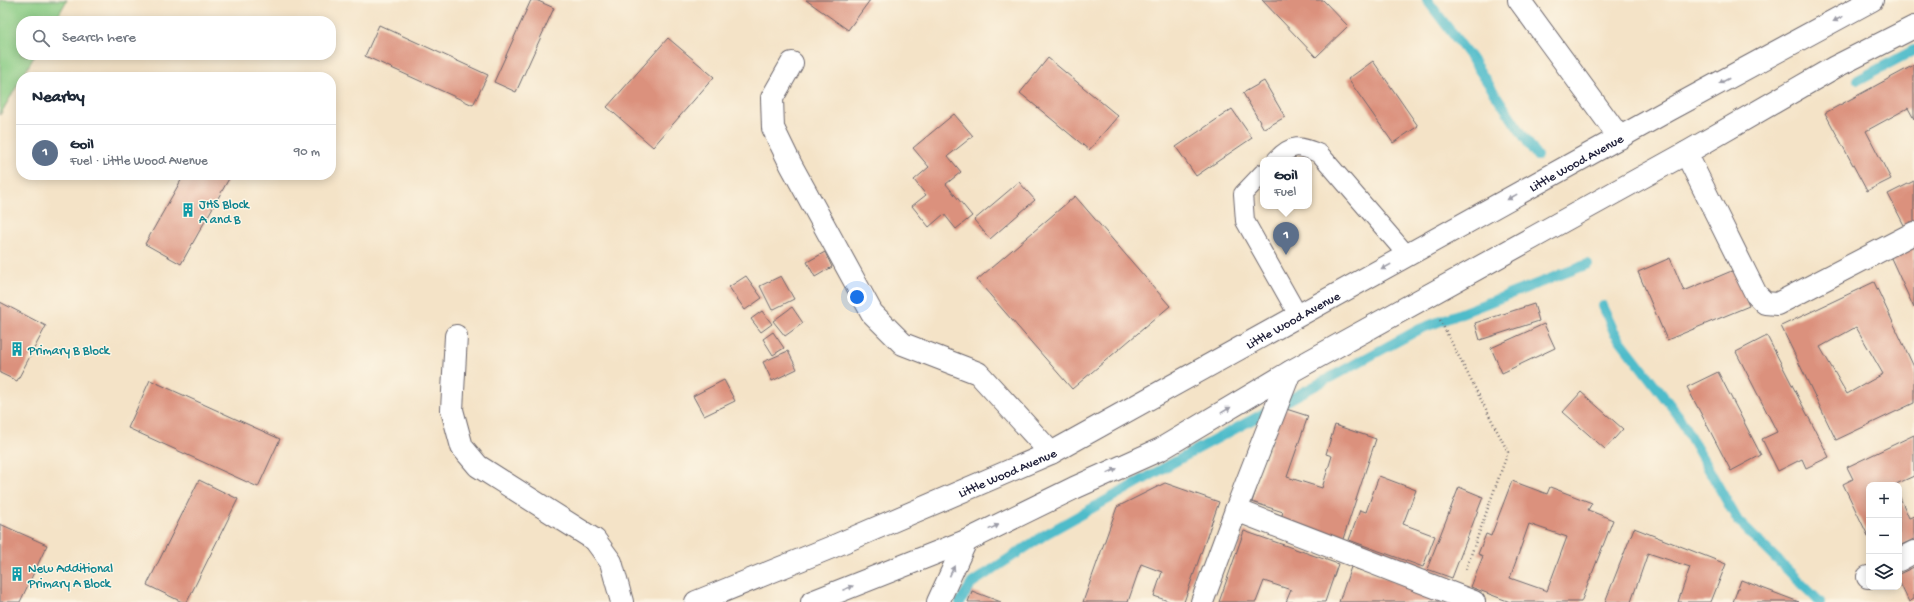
<!DOCTYPE html>
<html lang="en">
<head>
<meta charset="utf-8">
<style>
  :root { --surface:#fff; --page:#f2f2f3; --text:#1f2937; --muted:#747a83; --line:#e0e1e3; --accent:#7c3aed }
  body { margin:0; font-family:"Gochi Hand",sans-serif; background:var(--page); color:var(--text) }
  .controls { position:absolute; right:12px; bottom:12px; display:grid; overflow:hidden; border-radius:8px; box-shadow:0 2px 10px #0003 }
  .controls button { width:36px; height:36px; display:grid; place-items:center; padding:0; border:0; border-bottom:1px solid var(--line); background:var(--surface); color:var(--text); font:20px sans-serif }
  .you { position:absolute; left:857px; top:297px; width:14px; height:14px; margin:-10px; border:3px solid #fff; border-radius:50%; background:#1a73e8; box-shadow:0 0 0 6px #1a73e833 }
  .badge { display:grid; place-items:center; width:26px; height:26px; border-radius:50%; background:var(--accent); color:#fff; font-size:13px; font-weight:700 }
  .pin { position:absolute; translate:-50% -33px; filter:drop-shadow(0 1px 2px #0008) }
  .pin::after { content:''; position:absolute; top:21px; width:14px; height:12px; background:inherit; clip-path:polygon(0 0,100% 0,50% 100%) }
  .popup { position:absolute; left:1260px; top:157px; width:52px; height:52px; box-sizing:border-box; display:grid; place-content:center; border-radius:8px; background:var(--surface); filter:drop-shadow(0 1px 3px #0005); font-size:13px; white-space:nowrap; color:var(--muted) }
  .popup b { font-size:15px; color:var(--text) }
  .popup::after { content:''; position:absolute; left:50%; top:100%; margin-left:-8px; border:8px solid transparent; border-top-color:var(--surface) }
  .list { margin:0; padding:0; list-style:none }
  h2 { display:flex; justify-content:space-between; align-items:center; height:52px; margin:0; padding:0 16px; font-size:17px }
  h2 small { font-size:13px; font-weight:400; color:var(--muted) }
  .list li { display:grid; grid-template-columns:26px 1fr auto; gap:12px; align-items:center; box-sizing:border-box; height:56px; padding:0 16px; border-top:1px solid var(--line) }
  .list b { display:block; font-size:15px; white-space:nowrap }
  .list p { margin:0; font-size:13px; white-space:nowrap; color:var(--muted) }
  .list em { font-size:13px; font-style:normal; color:var(--muted) }
  .icon { flex:none; width:22px; height:22px; fill:none; stroke:currentColor; stroke-width:2; stroke-linecap:round; stroke-linejoin:round }
  .map { position:relative; flex:none; width:1914px; height:602px; overflow:hidden }
  .search { position:absolute; background:var(--surface); box-shadow:0 2px 10px #0003; left:16px; top:16px; width:320px; height:44px; display:flex; align-items:center; gap:10px; box-sizing:border-box; padding:0 14px; border-radius:16px; color:var(--muted); font-size:15px }
  .panel { position:absolute; background:var(--surface); box-shadow:0 2px 10px #0003; left:16px; top:72px; width:320px; height:108px; border-radius:16px }
  .map>svg:first-child { display:block }
  .green { fill:#8acc85; stroke:#567760 }
  .lines { fill:none; stroke-linecap:round; stroke-linejoin:round }
  .stream { stroke:#4fbcca; stroke-width:10 }
  .building { fill:#db917d; fill-rule:evenodd }
  .lane-casing { stroke:#6c666c; stroke-width:20 }
  .street-casing { stroke:#6c666c; stroke-width:24 }
  .highway-casing { stroke:#6c666c; stroke-width:24 }
  .path { stroke:#6c666c; stroke-width:2.5; stroke-dasharray:1 3; stroke-linecap:butt }
  .lane { stroke:#fff; stroke-width:18 }
  .street { stroke:#fff; stroke-width:22 }
  .highway { stroke:#fff; stroke-width:22 }
  .oneway { fill:#9c9ca7 }
  .labels { text-anchor:middle; stroke-width:3; stroke-linejoin:round; paint-order:stroke }
  .street-label { font-size:13px; fill:#22223b; stroke:#fcf5e5 }
  .culture-label { font-size:13px; fill:#0d838f; stroke:#fcf5e5; text-anchor:start }
</style>
</head>
<body>
<div class="map">
<svg width="1914" height="602" viewBox="0 0 1914 602">
  <rect width="100%" height="100%" fill="#fcf5e5"/>
  <filter id="ink" filterUnits="userSpaceOnUse"><feTurbulence type="fractalNoise" baseFrequency=".025" numOctaves="2"/><feDisplacementMap in="SourceGraphic" scale="8" xChannelSelector="R" yChannelSelector="G"/><feConvolveMatrix kernelMatrix="1 2 1 2 8 2 1 2 1" color-interpolation-filters="sRGB"/></filter>
  <filter id="wash" filterUnits="userSpaceOnUse"><feTurbulence type="fractalNoise" baseFrequency=".012" numOctaves="4" result="noise"/><feDisplacementMap in="SourceGraphic" scale="16" xChannelSelector="R" yChannelSelector="G"/><feGaussianBlur stdDeviation="0.9" result="paint"/><feColorMatrix in="noise" values="0 0 0 0 0 0 0 0 0 0 0 0 0 0 0 0 0 1.4 0 .05"/><feComposite in="paint" operator="in"/></filter>
  <g filter="url(#wash)">
    <rect width="100%" height="100%" fill="#f4e3c7"/>
    <path class="green" d="M0,0H67L55,21H21V55H35L0,115Z"/>
    <g class="lines">
      <g class="stream">
        <path d="M1427,0L1471,58L1537,156"/>
        <path d="M1858,80L1914,50"/>
        <path d="M1603,306L1614,332L1678,415L1738,521L1820,602"/>
        <path d="M960,602L972,583L1046,534L1196,450L1420,329L1588,264"/>
      </g>
    </g>
    <g id="blocks">
      <g class="building">
        <path d="M531,0H536L554,8L516,92L494,82Z"/>
        <path d="M806,0H870L848,30Z"/>
        <path d="M1262,0H1323L1348,26L1316,57Z"/>
        <path d="M379,25L488,75L473,105L365,56Z"/>
        <path d="M668,38L714,77L653,147L607,107Z"/>
        <path d="M1048,58L1118,116L1089,150L1020,93Z"/>
        <path d="M1373,61L1418,126L1393,143L1348,79Z"/>
        <path d="M1914,65V119L1908,108L1866,131L1891,179L1867,191L1825,113Z"/>
        <path d="M1264,81L1285,117L1264,129L1243,93Z"/>
        <path d="M1232,109L1252,138L1196,176L1176,147Z"/>
        <path d="M954,114L973,136L948,156L961,172L946,184L972,216L956,229L944,214L929,227L912,206L926,195L914,180L929,167L913,148Z"/>
        <path d="M184,175H231L181,264L145,244Z"/>
        <path d="M1914,181V222L1905,227L1888,194Z"/>
        <path d="M1019,182L1035,200L990,239L974,220Z"/>
        <path d="M1075,196L1170,306L1072,389L977,280Z"/>
        <path d="M1914,245V308L1890,256Z"/>
        <path d="M825,252L832,267L815,277L807,262Z"/>
        <path d="M1670,258L1684,291L1734,270L1749,306L1667,340L1638,272Z"/>
        <path d="M746,276L762,298L745,310L729,287Z"/>
        <path d="M781,276L794,299L772,310L760,286Z"/>
        <path d="M1874,282L1914,367V403L1836,440L1781,326ZM1856,327L1883,374L1847,394L1820,347Z"/>
        <path d="M0,302L46,326L17,381L0,373Z"/>
        <path d="M1534,304L1539,321L1480,340L1475,323Z"/>
        <path d="M792,307L803,323L785,336L773,321Z"/>
        <path d="M762,311L772,324L761,332L751,319Z"/>
        <path d="M1544,324L1555,348L1502,373L1491,348Z"/>
        <path d="M773,332L784,348L773,355L763,339Z"/>
        <path d="M1767,336L1829,457L1806,468L1802,459L1778,471L1762,439L1777,432L1736,352Z"/>
        <path d="M788,351L797,369L772,381L763,362Z"/>
        <path d="M1718,372L1761,455L1731,471L1687,387Z"/>
        <path d="M150,380L280,439L258,487L128,428Z"/>
        <path d="M724,380L735,401L704,416L693,396Z"/>
        <path d="M1581,392L1623,429L1605,449L1563,412Z"/>
        <path d="M1283,408L1308,416L1287,477L1322,488L1332,456L1326,454L1335,425L1376,439L1342,542L1280,521L1283,512L1252,502Z"/>
        <path d="M1914,435V476L1894,485H1869V538L1843,484L1853,479L1847,467Z"/>
        <path d="M1379,476L1416,490L1403,524L1435,536L1423,567L1349,540L1360,510L1366,512Z"/>
        <path d="M199,480L238,499L187,602H182L147,585Z"/>
        <path d="M1512,481L1547,494L1550,487L1592,503L1588,510L1613,520L1581,602H1510L1471,587L1483,556L1478,554L1486,534L1491,536ZM1529,524L1567,537L1547,591L1510,578Z"/>
        <path d="M1165,483L1219,502L1184,602H1171L1154,596L1162,572L1141,564L1128,602H1083L1117,507Z"/>
        <path d="M1459,487L1483,497L1452,578L1427,569Z"/>
        <path d="M1899,495L1909,518L1914,516V539L1899,546Z"/>
        <path d="M0,524L47,545L20,602H0Z"/>
        <path d="M1634,528L1726,564L1711,602H1678L1690,567L1648,553L1631,602H1605Z"/>
        <path d="M1244,531L1338,564L1325,602H1286L1291,590L1264,581L1256,602H1219Z"/>
        <path d="M1351,567L1443,597L1442,602H1339Z"/>
        <path d="M1914,567V599L1909,602L1899,581V574Z"/>
        <path d="M1741,580L1799,602H1733Z"/>
        <path d="M972,591L1001,602H968Z"/>
      </g>
    </g>
  </g>
  <g filter="url(#ink)">
    <use href="#blocks" fill-opacity="0" stroke="#6c666c" stroke-width="1"/>
    <g class="lines">
      <defs>
        <g id="lane">
          <path d="M1276,160C1292,143 1300,145 1320,154L1407,255"/>
          <path d="M1263,173L1243,194L1245,221L1298,315"/>
        </g>
        <g id="street">
          <path d="M1519,0L1620,138"/>
          <path d="M792,63L772,98L773,128L791,165L872,313L903,344L978,373L1051,453"/>
          <path d="M1686,153L1756,294L1765,303L1777,304L1914,233"/>
          <path d="M456,336L452,410L462,447L478,466L595,540L611,562L622,602"/>
          <path d="M1290,372L1236,510L1474,602"/>
          <path d="M1899,560L1914,552"/>
          <path d="M1868,577H1869"/>
          <path d="M938,602L966,541"/>
          <path d="M1202,602L1236,510"/>
        </g>
        <g id="highway">
          <path id="s1" d="M696,602L832,547L1051,453L1669,110L1872,0"/>
          <path d="M812,602L966,541L1074,488L1161,449L1290,372L1686,153L1835,67L1914,27"/>
        </g>
      </defs>
      <use href="#lane" class="lane-casing"/>
      <use href="#street" class="street-casing"/>
      <use href="#highway" class="highway-casing"/>
      <path class="path" d="M1440,320L1508,452L1466,569"/>
      <use href="#lane" class="lane"/>
      <use href="#street" class="street"/>
      <use href="#highway" class="highway"/>
    </g>
    <defs><path id="oneway-solid" d="M-6-.8H1V-3.2L6.5 0L1 3.2V.8H-6Z"/></defs>
    <g class="oneway">
      <use href="#oneway-solid" transform="translate(1838 19) rotate(152)"/>
      <use href="#oneway-solid" transform="translate(1724 81) rotate(152)"/>
      <use href="#oneway-solid" transform="translate(1512 197) rotate(151)"/>
      <use href="#oneway-solid" transform="translate(1386 267) rotate(151)"/>
      <use href="#oneway-solid" transform="translate(1226 410) rotate(-31)"/>
      <use href="#oneway-solid" transform="translate(1112 471) rotate(-24)"/>
      <use href="#oneway-solid" transform="translate(994 527) rotate(-26)"/>
      <use href="#oneway-solid" transform="translate(952 571) rotate(-65)"/>
      <use href="#oneway-solid" transform="translate(848 588) rotate(-22)"/>
    </g>
  </g>
  <defs>
    <symbol id="building-bare" viewBox="-9 -9 18 18"><path d="M-4-6H4V6H1V3H-1V6H-4ZM-2.5-4.3h1.7v1.8h-1.7ZM.8-4.3h1.7v1.8H.8ZM-2.5-1h1.7V.8h-1.7ZM.8-1h1.7V.8H.8Z" fill="#0f9aa8" stroke="#fcf5e5" stroke-width="2.5" paint-order="stroke"/></symbol>
  </defs>
  <g fill-rule="evenodd">
    <use href="#building-bare" x="178" y="200" width="20" height="20"/>
    <use href="#building-bare" x="7" y="339" width="20" height="20"/>
    <use href="#building-bare" x="7" y="564" width="20" height="20"/>
  </g>
  <g class="labels">
    <g class="street-label">
      <text dy="5" stroke="none"><textPath href="#s1" startOffset="985">Little Wood Avenue</textPath></text>
      <text dy="5" stroke="none"><textPath href="#s1" startOffset="661">Little Wood Avenue</textPath></text>
      <text dy="5" stroke="none"><textPath href="#s1" startOffset="337">Little Wood Avenue</textPath></text>
    </g>
    <g class="culture-label">
      <text x="199" y="208">JHS Block<tspan x="199" dy="15">A and B</tspan></text>
      <text x="28" y="354">Primary B Block</text>
      <text x="28" y="572">New Additional<tspan x="28" dy="15">Primary A Block</tspan></text>
    </g>
  </g>
</svg>
<div class="controls">
<button>+</button>
<button>−</button>
<button><svg class="icon" aria-label="layers" viewBox="0 0 24 24"><path d="M12 4l9 5-9 5-9-5zM3 14l9 5 9-5"/></svg></button>
</div>
<div class="you"></div>
<div class="pin badge" style="left:1286px;top:255px;background:#5c6f8a">1</div>
<div class="popup"><b>Goil</b>Fuel</div>
<div class="search"><svg class="icon" aria-label="search" viewBox="0 0 24 24"><circle cx="10" cy="10" r="6"/><path d="M15 15l6 6"/></svg>Search here</div>
<section class="panel">
<h2>Nearby<small></small></h2>
<ul class="list">
<li><span class="badge" style="background:#5c6f8a">1</span><div><b>Goil</b><p>Fuel · Little Wood Avenue</p></div><em>90 m</em></li>
</ul>
</section>
</div>
</body>
</html>
